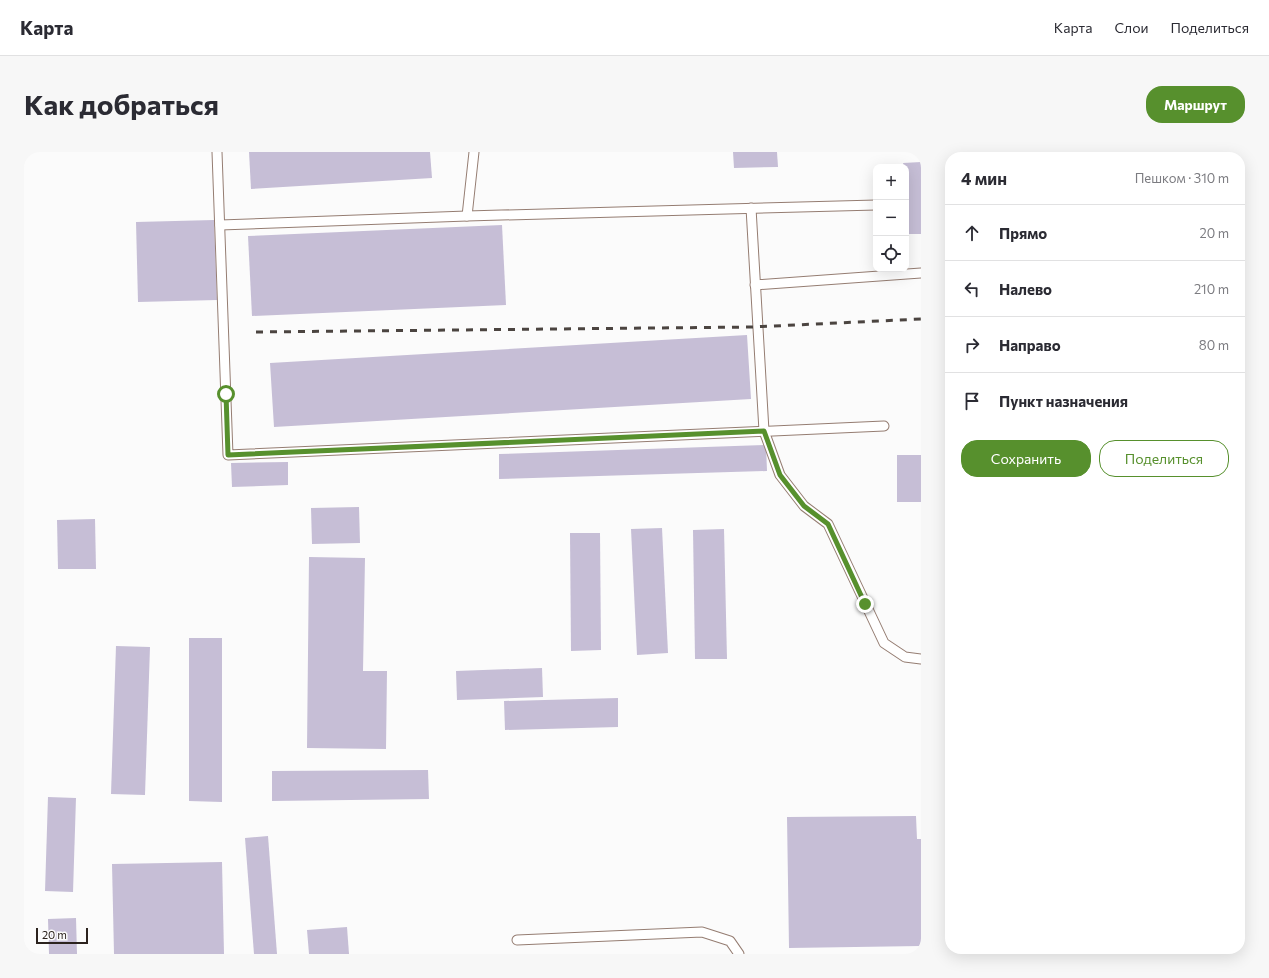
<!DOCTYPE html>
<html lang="ru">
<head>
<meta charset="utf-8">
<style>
  :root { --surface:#fff; --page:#f7f7f7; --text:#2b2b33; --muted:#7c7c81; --line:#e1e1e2; --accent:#57902d }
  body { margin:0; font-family:Commissioner,sans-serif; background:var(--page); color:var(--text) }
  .controls { position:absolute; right:12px; top:12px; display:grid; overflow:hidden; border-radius:8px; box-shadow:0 4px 16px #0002 }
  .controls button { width:36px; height:36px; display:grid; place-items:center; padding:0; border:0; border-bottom:1px solid var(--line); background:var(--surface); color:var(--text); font:20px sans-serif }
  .scale { position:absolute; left:12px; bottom:10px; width:52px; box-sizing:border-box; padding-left:4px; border:2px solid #2c231e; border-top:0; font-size:11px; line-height:14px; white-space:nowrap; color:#2c231e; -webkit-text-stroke:3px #fbfbfb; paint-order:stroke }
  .stop { position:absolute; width:12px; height:12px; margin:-9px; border:3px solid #57902d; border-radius:50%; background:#fff }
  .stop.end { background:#57902d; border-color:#fff; box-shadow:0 1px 4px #0008 }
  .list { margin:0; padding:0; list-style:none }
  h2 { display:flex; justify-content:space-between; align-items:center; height:52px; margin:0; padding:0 16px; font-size:17px }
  h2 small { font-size:13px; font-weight:400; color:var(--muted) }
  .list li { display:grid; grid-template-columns:26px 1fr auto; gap:12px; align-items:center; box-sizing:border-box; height:56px; padding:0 16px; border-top:1px solid var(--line) }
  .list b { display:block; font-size:15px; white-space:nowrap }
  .list em { font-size:13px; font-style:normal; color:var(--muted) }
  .actions { display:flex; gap:8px; padding:12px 16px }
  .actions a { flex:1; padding:9px 0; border:1px solid var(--accent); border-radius:16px; text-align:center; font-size:14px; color:var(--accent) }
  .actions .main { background:var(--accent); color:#fff }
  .icon { flex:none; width:22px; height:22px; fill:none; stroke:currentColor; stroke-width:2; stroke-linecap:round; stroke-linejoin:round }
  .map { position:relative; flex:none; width:897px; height:802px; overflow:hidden; border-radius:16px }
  header { display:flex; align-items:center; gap:24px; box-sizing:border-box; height:56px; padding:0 20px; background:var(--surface); border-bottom:1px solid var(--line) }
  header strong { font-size:19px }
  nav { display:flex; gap:22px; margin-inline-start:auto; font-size:14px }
  .intro { display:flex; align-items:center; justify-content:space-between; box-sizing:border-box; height:96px; padding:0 24px }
  h1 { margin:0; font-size:28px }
  .button { padding:10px 18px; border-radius:16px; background:var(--accent); color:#fff; font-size:14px; font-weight:700 }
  main { display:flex; gap:24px; padding:0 24px }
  aside { flex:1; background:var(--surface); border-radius:16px; box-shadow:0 4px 16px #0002 }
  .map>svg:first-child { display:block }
  .building { fill:#c6bed6 }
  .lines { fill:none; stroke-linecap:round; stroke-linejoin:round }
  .lane-casing { stroke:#957d72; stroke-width:11 }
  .lane { stroke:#fff; stroke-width:9 }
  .rail { stroke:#4b4440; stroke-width:3; stroke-dasharray:7 7; stroke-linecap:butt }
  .route { stroke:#57902d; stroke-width:5 }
</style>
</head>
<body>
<header>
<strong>Карта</strong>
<nav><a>Карта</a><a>Слои</a><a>Поделиться</a></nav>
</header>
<div class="intro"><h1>Как добраться</h1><a class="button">Маршрут</a></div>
<main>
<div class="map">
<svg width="897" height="802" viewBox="0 0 897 802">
  <rect width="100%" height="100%" fill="#fbfbfb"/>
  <g class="building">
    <path d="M225,0H406L408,26L227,37Z"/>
    <path d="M709,0H753L754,15L710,16Z"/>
    <path d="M897,10V82H884L882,15H880L879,11Z"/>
    <path d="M190,68L193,148L114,150L112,70Z"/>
    <path d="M478,73L482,153L228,164L224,84Z"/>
    <path d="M723,183L727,247L250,275L246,211Z"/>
    <path d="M742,293L743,319L475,327V302Z"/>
    <rect x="873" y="303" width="24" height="47"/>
    <path d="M264,310V333L208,335L207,311Z"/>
    <path d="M335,355L336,391L288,392L287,356Z"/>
    <path d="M71,367L72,417H34L33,368Z"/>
    <path d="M638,376L644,501L613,503L607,377Z"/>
    <path d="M700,377L703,507H671L669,378Z"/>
    <path d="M546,381H576L577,498L547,499Z"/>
    <path d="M285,405L341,406L339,519H363L362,597L283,596Z"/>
    <path d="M165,486H198V650L165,649Z"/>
    <path d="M92,494L126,495L121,643L87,642Z"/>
    <path d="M518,516L519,545L433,548L432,519Z"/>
    <path d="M594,546V575L481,578L480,549Z"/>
    <path d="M404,618L405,647L248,649V619Z"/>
    <path d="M24,645L52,646L49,740L21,739Z"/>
    <path d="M892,664L893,687H897V794L765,796L763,665Z"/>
    <path d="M244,684L253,802H230L221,686Z"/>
    <path d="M198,710L200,802H90L88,712Z"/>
    <path d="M52,766L53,802H25L24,767Z"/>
    <path d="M323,775L325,802H285L283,778Z"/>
  </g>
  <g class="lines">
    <defs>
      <g id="lane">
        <path d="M193,0L204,303L860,274"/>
        <path d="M450,0L443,64L852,53"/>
        <path d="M727,56L740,279L756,323L780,354L804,372L860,491L881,505L897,507"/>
        <path d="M196,73L443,64"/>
        <path d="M731,133L897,121"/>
        <path d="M493,788L678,780L706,789L715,802"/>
      </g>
    </defs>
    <use href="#lane" class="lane-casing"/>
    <use href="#lane" class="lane"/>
    <path class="rail" d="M232,180L728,175L897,167"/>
  </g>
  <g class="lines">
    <path class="route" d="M202,242L204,303L740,279L756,323L780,354L804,372L841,452"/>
  </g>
</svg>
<div class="controls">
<button>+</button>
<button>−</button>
<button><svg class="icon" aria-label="locate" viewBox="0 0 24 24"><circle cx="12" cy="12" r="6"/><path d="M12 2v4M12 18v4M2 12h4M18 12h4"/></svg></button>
</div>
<div class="scale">20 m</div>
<div class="stop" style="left:202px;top:242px"></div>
<div class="stop end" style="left:841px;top:452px"></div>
</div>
<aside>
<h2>4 мин<small>Пешком · 310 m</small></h2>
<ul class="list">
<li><svg class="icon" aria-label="ahead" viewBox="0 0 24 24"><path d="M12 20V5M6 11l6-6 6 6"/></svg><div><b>Прямо</b></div><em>20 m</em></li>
<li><svg class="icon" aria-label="left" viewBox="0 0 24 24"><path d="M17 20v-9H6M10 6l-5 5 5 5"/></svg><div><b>Налево</b></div><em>210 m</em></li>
<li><svg class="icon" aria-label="right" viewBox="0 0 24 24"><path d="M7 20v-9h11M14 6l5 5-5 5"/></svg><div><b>Направо</b></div><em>80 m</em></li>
<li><svg class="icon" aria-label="arrive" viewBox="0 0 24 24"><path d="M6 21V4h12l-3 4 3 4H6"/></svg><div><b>Пункт назначения</b></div></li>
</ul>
<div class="actions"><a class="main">Сохранить</a><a>Поделиться</a></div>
</aside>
</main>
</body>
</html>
